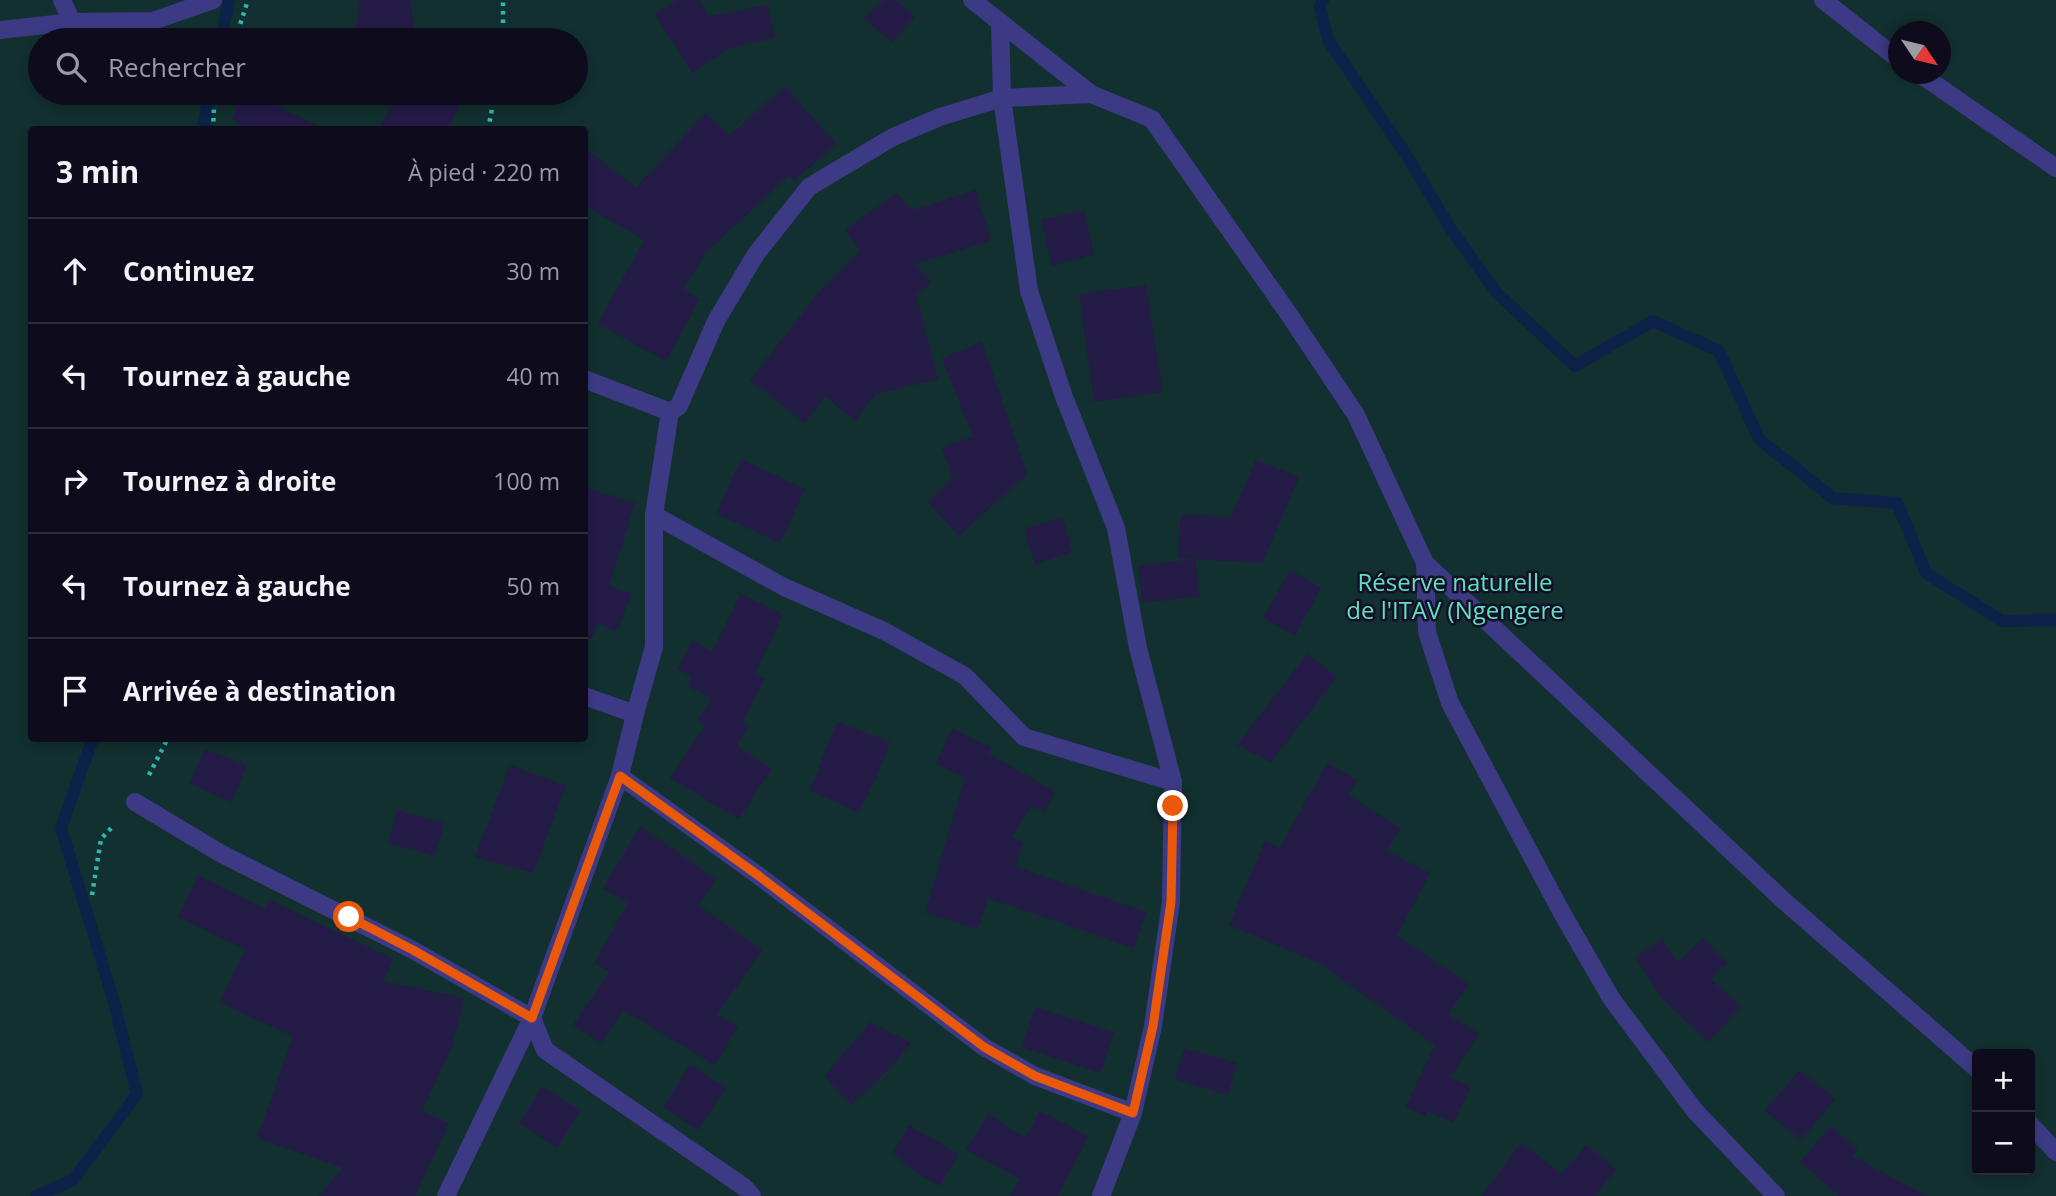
<!DOCTYPE html>
<html lang="fr">
<head>
<meta charset="utf-8">
<style>
  :root { --surface:#0e0b1c; --page:#171425; --text:#f1f3f6; --muted:#9b9ba3; --line:#2e2b3b }
  body { margin:0; font-family:"Open Sans",sans-serif; background:var(--page); color:var(--text) }
  .controls { position:absolute; right:21px; bottom:21px; display:grid; overflow:hidden; border-radius:7px; box-shadow:0 4px 10px #0003 }
  .controls button { width:63px; height:63px; display:grid; place-items:center; padding:0; border:0; border-bottom:2px solid var(--line); background:var(--surface); color:var(--text); font:35px sans-serif }
  .compass { position:absolute; left:1888px; top:21px; width:63px; height:63px; border-radius:50%; background:var(--surface); box-shadow:0 4px 10px #0003; rotate:125deg }
  .stop { position:absolute; width:21px; height:21px; margin:-16px; border:5px solid #ea580c; border-radius:50%; background:#fff }
  .stop.end { background:#ea580c; border-color:#fff; box-shadow:0 2px 7px #0008 }
  .list { margin:0; padding:0; list-style:none }
  h2 { display:flex; justify-content:space-between; align-items:center; height:91px; margin:0; padding:0 28px; font-size:30px }
  h2 small { font-size:23px; font-weight:400; color:var(--muted) }
  .list li { display:grid; grid-template-columns:46px 1fr auto; gap:21px; align-items:center; box-sizing:border-box; height:105px; padding:0 28px; border-top:2px solid var(--line) }
  .list b { display:block; font-size:26px; white-space:nowrap }
  .list em { font-size:23px; font-style:normal; color:var(--muted) }
  .icon { flex:none; width:38px; height:38px; fill:none; stroke:currentColor; stroke-width:2; stroke-linecap:round; stroke-linejoin:round }
  .map { position:relative; flex:none; width:2056px; height:1196px; overflow:hidden }
  .search { position:absolute; background:var(--surface); box-shadow:0 4px 10px #0003; left:28px; top:28px; width:560px; height:77px; display:flex; align-items:center; gap:18px; box-sizing:border-box; padding:0 24px; border-radius:38px; color:var(--muted); font-size:26px }
  .panel { position:absolute; background:var(--surface); box-shadow:0 4px 10px #0003; left:28px; top:126px; width:560px; height:616px; border-radius:7px }
  .map>svg:first-child { display:block }
  .green { fill:#12302f; fill-rule:evenodd }
  .lines { fill:none; stroke-linecap:round; stroke-linejoin:round }
  .stream { stroke:#0c2248; stroke-width:12 }
  .building { fill:#241b47 }
  .path { stroke:#2fb8b0; stroke-width:4.5; stroke-dasharray:3.5 5; stroke-linecap:butt }
  .minor { stroke:#3d3a85; stroke-width:18 }
  .route { stroke:#ea580c; stroke-width:9 }
  .labels { text-anchor:middle; stroke-width:5; stroke-linejoin:round; paint-order:stroke }
  .park-label { font-size:24px; fill:#5fe0c0; stroke:#130f26 }
</style>
</head>
<body>
<div class="map">
<svg width="2056" height="1196" viewBox="0 0 2056 1196">
  <rect width="100%" height="100%" fill="#130f26"/>
  <path class="green" d="M0,0H2056V1196H0ZM1898,32H1940V74H1898ZM40,40H576V93H40ZM32,130H584V738H32ZM1977,1054H2030V1170H1977Z"/>
  <g class="lines">
    <g class="stream">
      <path d="M1323,0L1320,6L1328,40L1409,159L1452,231L1497,293L1575,366L1653,321L1719,351L1759,439L1833,498L1897,503L1926,573L2002,621L2056,620"/>
      <path d="M221,40L229,0"/>
      <path d="M203,130L209,93"/>
      <path d="M36,1196L73,1180L137,1094L112,995L61,828L93,738"/>
    </g>
  </g>
  <g class="building">
    <path d="M360,0H410L416,40H354Z"/>
    <path d="M677,0H699L709,16L768,5L775,38L730,48L692,73L655,14Z"/>
    <path d="M884,0H896L915,17L892,42L863,18Z"/>
    <path d="M785,86L836,144L794,181L789,176L705,253L683,289L700,299L666,361L598,324L644,240L584,205V148L636,187L706,113L730,135Z"/>
    <path d="M244,93H251L326,130H252L232,119Z"/>
    <path d="M397,93H466L448,130H378Z"/>
    <path d="M976,190L991,241L915,264L932,282L916,295L938,379L876,394L855,421L825,396L805,423L750,380L819,292L860,251L845,230L896,193L912,210Z"/>
    <path d="M1084,210L1094,254L1052,266L1041,220Z"/>
    <path d="M1146,285L1163,392L1094,402L1079,294Z"/>
    <path d="M982,342L1027,474L959,536L928,502L952,478L942,447L973,437L942,358Z"/>
    <path d="M741,459L805,489L780,543L716,513Z"/>
    <path d="M1256,460L1299,477L1262,563L1178,558L1181,514L1231,517Z"/>
    <path d="M584,487L635,503L609,586L631,593L618,631L597,624L592,638L584,637Z"/>
    <path d="M1063,517L1072,552L1035,564L1024,529Z"/>
    <path d="M1195,559L1200,596L1142,603L1138,566Z"/>
    <path d="M1290,570L1321,588L1295,635L1263,618Z"/>
    <path d="M741,594L783,614L755,674L765,679L742,723L749,726L737,746L772,769L739,819L670,778L705,725L698,721L711,698L688,686L692,677L678,669L692,640L712,652Z"/>
    <path d="M1307,654L1337,677L1271,762L1237,745Z"/>
    <path d="M837,722L890,742L875,781L858,813L810,790Z"/>
    <path d="M952,729L991,747L988,753L1055,792L1045,812L1031,806L1011,838L1023,842L1016,867L1146,912L1134,948L988,898L978,929L925,913L965,777L936,764Z"/>
    <path d="M204,749L247,765L232,802L190,784Z"/>
    <path d="M1327,763L1357,780L1348,795L1401,829L1386,851L1430,873L1397,936L1469,984L1448,1014L1479,1034L1450,1077L1471,1087L1453,1123L1428,1111L1424,1116L1406,1106L1435,1045L1320,964L1229,925L1265,841L1280,848Z"/>
    <path d="M510,765L566,786L533,873L475,857Z"/>
    <path d="M397,810L444,823L435,856L388,843Z"/>
    <path d="M640,826L716,879L698,905L762,950L717,1015L738,1027L715,1065L623,1010L601,1043L573,1025L609,972L594,963L628,903L603,888Z"/>
    <path d="M198,875L264,909L269,900L394,959L383,981L464,998L452,1047L422,1111L449,1123L415,1196H319L343,1168L257,1138L293,1036L220,1003L245,949L178,917Z"/>
    <path d="M1703,938L1727,963L1711,979L1741,1007L1709,1042L1663,999L1635,958L1662,939L1678,962Z"/>
    <path d="M1035,1007L1114,1032L1101,1073L1022,1047Z"/>
    <path d="M870,1022L911,1043L887,1071L851,1105L825,1076Z"/>
    <path d="M1184,1048L1237,1063L1228,1095L1175,1079Z"/>
    <path d="M690,1065L726,1088L698,1130L663,1107Z"/>
    <path d="M1800,1070L1835,1099L1801,1140L1765,1111Z"/>
    <path d="M542,1087L581,1111L557,1148L519,1123Z"/>
    <path d="M1040,1111L1089,1136L1058,1196H1010L1020,1179L966,1149L988,1114L1025,1137Z"/>
    <path d="M909,1125L958,1154L940,1186L908,1167L893,1152Z"/>
    <path d="M1831,1126L1858,1149L1852,1156L1927,1196H1839L1800,1162Z"/>
    <path d="M1521,1143L1562,1174L1586,1145L1616,1169L1595,1196H1482Z"/>
  </g>
  <g class="lines">
    <g class="path">
      <path d="M235,40L248,0"/>
      <path d="M503,40V0"/>
      <path d="M213,130L214,107L218,93"/>
      <path d="M488,130L495,93"/>
      <path d="M149,775L168,738"/>
      <path d="M92,895L101,839L114,825"/>
    </g>
    <g class="minor">
      <path d="M62,0L72,22L153,21L213,0"/>
      <path d="M972,0L1091,94L1152,119L1288,313L1356,415L1425,563L1783,900L1977,1069"/>
      <path d="M1823,0L1898,59"/>
      <path d="M1000,22L1002,98L1029,291L1064,397L1116,528L1138,648L1173,782L1171,902L1153,1026L1133,1113L1101,1196"/>
      <path d="M0,30L72,22"/>
      <path d="M1920,74L2056,168"/>
      <path d="M584,379L670,412"/>
      <path d="M654,515L784,587L884,631L965,676L1024,737L1173,782"/>
      <path d="M1425,563L1427,632L1450,703L1562,913L1611,998L1695,1111L1776,1196"/>
      <path d="M584,696L635,714"/>
      <path d="M620,776L759,876L984,1047L1035,1076L1133,1113"/>
      <path d="M135,802L220,853L413,950L532,1018L545,1050L744,1187L752,1196"/>
      <path d="M2030,1124L2056,1152"/>
      <path d="M446,1196L532,1018L620,776L635,714L654,647V515L670,412L679,406L716,321L756,254L809,187L893,137L940,117L1002,98L1091,94"/>
    </g>
  </g>
  <g class="lines">
    <path class="route" d="M349,917L413,950L532,1018L620,776L759,876L984,1047L1035,1076L1133,1113L1153,1026L1171,902L1173,806"/>
  </g>
  <g class="labels">
    <g class="park-label">
      <text x="1455" y="591">Réserve naturelle<tspan x="1455" dy="28">de l'ITAV (Ngengere</tspan></text>
    </g>
  </g>
</svg>
<div class="controls">
<button>+</button>
<button>−</button>
</div>
<svg class="compass" viewBox="-18 -18 36 36"><path d="M0-13l5 13h-10z" fill="#e53935"/><path d="M0 13l5-13h-10z" fill="#9b9ba3"/></svg>
<div class="stop" style="left:349px;top:917px"></div>
<div class="stop end" style="left:1173px;top:806px"></div>
<div class="search"><svg class="icon" aria-label="search" viewBox="0 0 24 24"><circle cx="10" cy="10" r="6"/><path d="M15 15l6 6"/></svg>Rechercher</div>
<section class="panel">
<h2>3 min<small>À pied · 220 m</small></h2>
<ul class="list">
<li><svg class="icon" aria-label="ahead" viewBox="0 0 24 24"><path d="M12 20V5M6 11l6-6 6 6"/></svg><div><b>Continuez</b></div><em>30 m</em></li>
<li><svg class="icon" aria-label="left" viewBox="0 0 24 24"><path d="M17 20v-9H6M10 6l-5 5 5 5"/></svg><div><b>Tournez à gauche</b></div><em>40 m</em></li>
<li><svg class="icon" aria-label="right" viewBox="0 0 24 24"><path d="M7 20v-9h11M14 6l5 5-5 5"/></svg><div><b>Tournez à droite</b></div><em>100 m</em></li>
<li><svg class="icon" aria-label="left" viewBox="0 0 24 24"><path d="M17 20v-9H6M10 6l-5 5 5 5"/></svg><div><b>Tournez à gauche</b></div><em>50 m</em></li>
<li><svg class="icon" aria-label="arrive" viewBox="0 0 24 24"><path d="M6 21V4h12l-3 4 3 4H6"/></svg><div><b>Arrivée à destination</b></div></li>
</ul>
</section>
</div>
</body>
</html>
